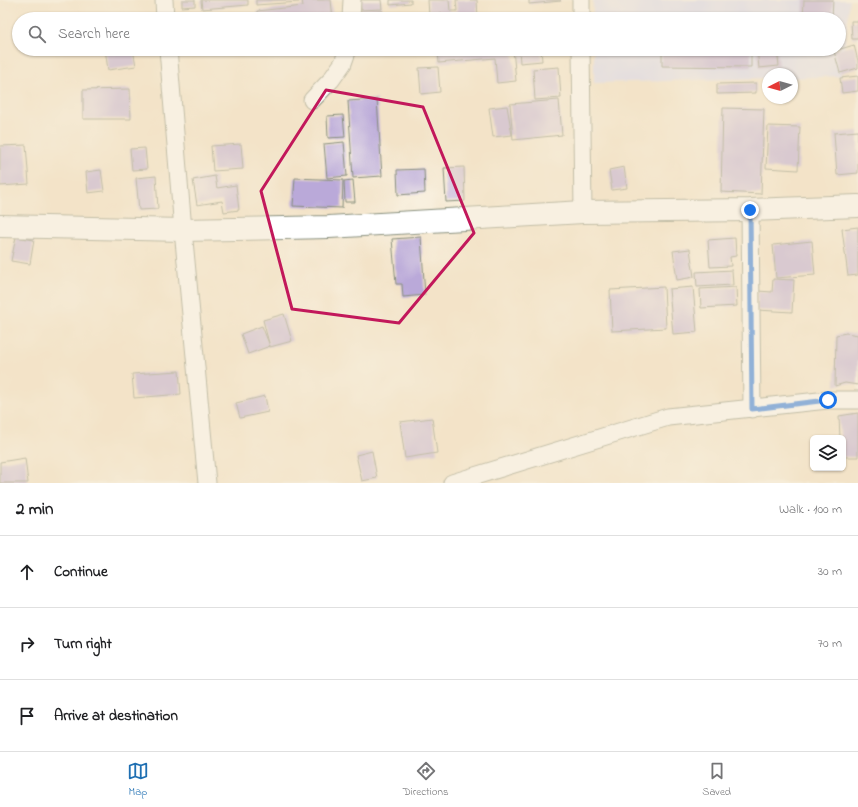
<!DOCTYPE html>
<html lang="en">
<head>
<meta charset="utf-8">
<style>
  :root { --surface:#fff; --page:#f2f2f2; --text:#202124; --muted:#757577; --line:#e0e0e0; --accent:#1f6fb2 }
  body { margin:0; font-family:"Indie Flower",sans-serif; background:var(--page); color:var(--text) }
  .controls { position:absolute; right:12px; bottom:12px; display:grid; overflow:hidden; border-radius:6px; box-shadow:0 1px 3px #0004 }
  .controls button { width:36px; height:36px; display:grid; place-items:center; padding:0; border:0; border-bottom:1px solid var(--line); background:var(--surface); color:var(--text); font:20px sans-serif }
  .compass { position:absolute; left:762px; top:68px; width:36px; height:36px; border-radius:50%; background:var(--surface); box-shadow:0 1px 3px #0004; rotate:264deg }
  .stop { position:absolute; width:12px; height:12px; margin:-9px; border:3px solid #1a73e8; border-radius:50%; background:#fff }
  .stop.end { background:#1a73e8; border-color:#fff; box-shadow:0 1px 4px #0008 }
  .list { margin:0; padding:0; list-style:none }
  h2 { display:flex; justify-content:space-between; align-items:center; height:52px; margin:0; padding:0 16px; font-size:17px }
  h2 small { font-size:13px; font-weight:400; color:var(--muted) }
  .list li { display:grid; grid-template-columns:26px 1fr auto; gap:12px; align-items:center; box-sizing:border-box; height:72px; padding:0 16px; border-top:1px solid var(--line) }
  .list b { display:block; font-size:15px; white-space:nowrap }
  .list em { font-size:13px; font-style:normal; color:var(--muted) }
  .icon { flex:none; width:22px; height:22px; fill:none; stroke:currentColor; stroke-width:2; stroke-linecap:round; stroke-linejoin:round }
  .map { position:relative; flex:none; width:858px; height:483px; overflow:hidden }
  .search { position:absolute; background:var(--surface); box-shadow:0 1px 3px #0004; left:12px; right:12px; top:12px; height:44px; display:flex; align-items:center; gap:10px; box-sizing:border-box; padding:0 14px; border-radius:22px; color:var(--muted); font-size:15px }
  .sheet { height:268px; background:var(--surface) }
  nav { display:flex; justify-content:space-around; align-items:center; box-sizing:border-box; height:56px; border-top:1px solid var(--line); background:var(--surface); font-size:11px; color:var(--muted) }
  nav a { display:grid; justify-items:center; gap:2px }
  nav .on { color:var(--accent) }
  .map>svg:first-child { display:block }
  .built { fill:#d4d8f9 }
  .building { fill:#baa9d9 }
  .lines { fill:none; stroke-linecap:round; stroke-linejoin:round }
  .minor-casing { stroke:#89907e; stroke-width:19 }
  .tertiary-casing { stroke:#89907e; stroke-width:24 }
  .minor { stroke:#fff; stroke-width:17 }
  .tertiary { stroke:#fff; stroke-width:22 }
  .route { stroke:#1a73e8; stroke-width:5 }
  .marked { fill:none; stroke:#c2185b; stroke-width:3; stroke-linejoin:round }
</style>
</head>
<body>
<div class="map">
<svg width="858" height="483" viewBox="0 0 858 483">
  <rect width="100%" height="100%" fill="#fbf7ec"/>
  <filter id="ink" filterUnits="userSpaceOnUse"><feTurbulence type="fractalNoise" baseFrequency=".025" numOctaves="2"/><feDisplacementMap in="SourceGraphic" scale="8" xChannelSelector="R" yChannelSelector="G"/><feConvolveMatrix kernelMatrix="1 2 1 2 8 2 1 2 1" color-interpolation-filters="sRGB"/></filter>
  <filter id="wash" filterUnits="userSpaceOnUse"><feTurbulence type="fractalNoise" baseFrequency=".012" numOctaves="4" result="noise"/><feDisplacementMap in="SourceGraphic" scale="16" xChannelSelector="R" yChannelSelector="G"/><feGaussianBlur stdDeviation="0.9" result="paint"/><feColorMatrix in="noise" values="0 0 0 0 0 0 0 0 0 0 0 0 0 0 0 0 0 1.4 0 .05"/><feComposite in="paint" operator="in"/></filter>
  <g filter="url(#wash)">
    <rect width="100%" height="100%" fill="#f3e3c8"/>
    <path class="built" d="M593,0H850L841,76L792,78V74H768V78L594,83V49H839V19H593Z"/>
    <g id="blocks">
      <g class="building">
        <path d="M182,0H195V6L182,7Z"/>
        <path d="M201,0H248V5L202,9Z"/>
        <path d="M256,0H299V2L256,5Z"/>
        <path d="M302,0H331L333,19H258L257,11L303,6Z"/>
        <path d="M360,0H381L382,9L361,10Z"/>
        <path d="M390,0H411V3L390,5Z"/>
        <path d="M428,0H449L450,11H457L456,0H477L478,18L442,19L441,12V15L429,16Z"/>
        <path d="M529,0H560L561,1L529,4Z"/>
        <path d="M804,0H833L832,19H803Z"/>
        <path d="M383,11V19H361V13Z"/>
        <path d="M851,21H858V39H852Z"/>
        <path d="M854,45L858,61V68L840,73L834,51Z"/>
        <path d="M105,49H133L136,66L108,70Z"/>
        <path d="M288,49H314V50L289,52Z"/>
        <path d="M364,49H396V50L364,52Z"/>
        <path d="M438,49H513L516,81L497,83L495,58L439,63Z"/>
        <path d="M519,49H541L542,61L520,63Z"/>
        <path d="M662,49H751V67L662,66Z"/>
        <path d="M757,49H777L779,66L759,68Z"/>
        <path d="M438,67L440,92L421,94L419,68Z"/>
        <path d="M559,67L561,98L535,100L533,69Z"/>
        <path d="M858,76V91L842,93L840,78Z"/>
        <path d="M756,83V93L717,94V84Z"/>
        <path d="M130,89L131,119H83V90Z"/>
        <path d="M377,99L382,176L353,178L348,101Z"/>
        <path d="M559,100L562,135L513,140L510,104Z"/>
        <path d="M507,106L512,135L493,137L489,108Z"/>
        <path d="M723,108L764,109L761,194L721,192Z"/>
        <path d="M343,115L345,137L328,138L327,116Z"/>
        <path d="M768,126L800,127L798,170L766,168Z"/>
        <path d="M858,131V173L837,175L834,133Z"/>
        <path d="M344,142L347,176L327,178L324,144Z"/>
        <path d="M241,144L243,169L213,171L211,146Z"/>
        <path d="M26,145L29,184L0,186V146Z"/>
        <path d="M145,148L147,169L132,170L130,149Z"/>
        <path d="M464,167L465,201L446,202L444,168Z"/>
        <path d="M624,167L627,188L612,190L609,170Z"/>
        <path d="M424,169L425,193L398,195L397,170Z"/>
        <path d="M101,170L104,191L88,193L86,172Z"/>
        <path d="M156,176L158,209L139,210L136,178Z"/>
        <path d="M215,176L217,188L236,185L239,210L224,212L222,201L197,205L193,180Z"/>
        <path d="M295,178L343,180L342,208L293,206Z"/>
        <path d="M353,180L355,202H345L344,181Z"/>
        <path d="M858,227V275L848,276L842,229Z"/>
        <path d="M16,237L34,240L30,264L11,261Z"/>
        <path d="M421,237L425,295L403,297L402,284H396L392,239Z"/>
        <path d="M735,238L736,256L730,257L731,266L710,267L708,240Z"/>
        <path d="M812,241L815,275L776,278L773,245Z"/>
        <path d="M690,249L694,277L677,280L673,251Z"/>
        <path d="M732,270L733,285L697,287L696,272Z"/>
        <path d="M773,279L794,280L792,312L757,310L758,291L772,292Z"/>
        <path d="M664,287L666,328L612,331L610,290Z"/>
        <path d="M693,287L697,332L673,334L669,289Z"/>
        <path d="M736,287L737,306L701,308L700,289Z"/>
        <path d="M284,314L292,341L270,347L263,320Z"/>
        <path d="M262,326L270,346L248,354L241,334Z"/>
        <path d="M846,333L858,335V385L845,383L835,386L836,335Z"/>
        <path d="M179,371L181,394L134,398L132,374Z"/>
        <path d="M265,396L268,412L240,418L236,403Z"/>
        <path d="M858,413V457H843V438H840L839,416Z"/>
        <path d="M432,418L437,453L405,458L400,422Z"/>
        <path d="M372,451L377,478L362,481L356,455Z"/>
        <path d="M25,458L28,483H0V462Z"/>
      </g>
    </g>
  </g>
  <g filter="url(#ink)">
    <use href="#blocks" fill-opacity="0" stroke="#89907e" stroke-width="1"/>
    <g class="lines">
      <defs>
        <g id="minor">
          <path d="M164,0L165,19"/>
          <path d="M581,0V19"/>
          <path d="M351,19L352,0"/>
          <path d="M168,49L183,230L207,483"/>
          <path d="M581,49L583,212"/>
          <path d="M312,100L331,80L343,63L348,49"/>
          <path d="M750,210L752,409"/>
          <path d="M452,483L668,417L828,400H858"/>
        </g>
        <path id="tertiary" d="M0,226L183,230L329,227L583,212L750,210L858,206"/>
      </defs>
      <use href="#minor" class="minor-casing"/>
      <use href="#tertiary" class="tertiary-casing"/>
      <use href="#minor" class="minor"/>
      <use href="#tertiary" class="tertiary"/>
    </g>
  </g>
  <g class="lines" filter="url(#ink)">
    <path class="route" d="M750,210L752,409L828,400"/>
  </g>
  <path d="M0 0H858V483H0ZM326,90L423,107L474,233L399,323L292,309L261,191Z" fill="#f3e3c8" fill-opacity=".55" fill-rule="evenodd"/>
  <path class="marked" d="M326,90L423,107L474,233L399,323L292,309L261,191Z"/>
</svg>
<div class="controls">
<button><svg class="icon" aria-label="layers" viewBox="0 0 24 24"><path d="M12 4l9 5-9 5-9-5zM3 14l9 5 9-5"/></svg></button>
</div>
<svg class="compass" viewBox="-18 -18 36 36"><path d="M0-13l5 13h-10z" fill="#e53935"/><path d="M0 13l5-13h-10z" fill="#757577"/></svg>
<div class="stop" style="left:828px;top:400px"></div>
<div class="stop end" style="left:750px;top:210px"></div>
<div class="search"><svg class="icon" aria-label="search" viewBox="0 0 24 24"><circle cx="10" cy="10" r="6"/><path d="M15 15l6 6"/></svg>Search here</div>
</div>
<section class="sheet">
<h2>2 min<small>Walk · 100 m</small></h2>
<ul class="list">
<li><svg class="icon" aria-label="ahead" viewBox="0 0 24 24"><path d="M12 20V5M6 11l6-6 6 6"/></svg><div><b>Continue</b></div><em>30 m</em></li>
<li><svg class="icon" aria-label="right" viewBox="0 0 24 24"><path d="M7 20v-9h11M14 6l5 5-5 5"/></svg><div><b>Turn right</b></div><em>70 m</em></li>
<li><svg class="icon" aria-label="arrive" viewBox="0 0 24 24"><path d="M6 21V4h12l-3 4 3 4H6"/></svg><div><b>Arrive at destination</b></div></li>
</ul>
</section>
<nav>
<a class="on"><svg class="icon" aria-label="map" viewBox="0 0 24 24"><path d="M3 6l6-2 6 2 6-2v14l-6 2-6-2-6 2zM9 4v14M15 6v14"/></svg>Map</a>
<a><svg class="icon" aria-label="directions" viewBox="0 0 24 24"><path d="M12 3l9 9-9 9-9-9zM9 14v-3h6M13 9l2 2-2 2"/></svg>Directions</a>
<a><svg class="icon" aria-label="saved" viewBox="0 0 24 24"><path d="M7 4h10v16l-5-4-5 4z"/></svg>Saved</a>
</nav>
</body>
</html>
